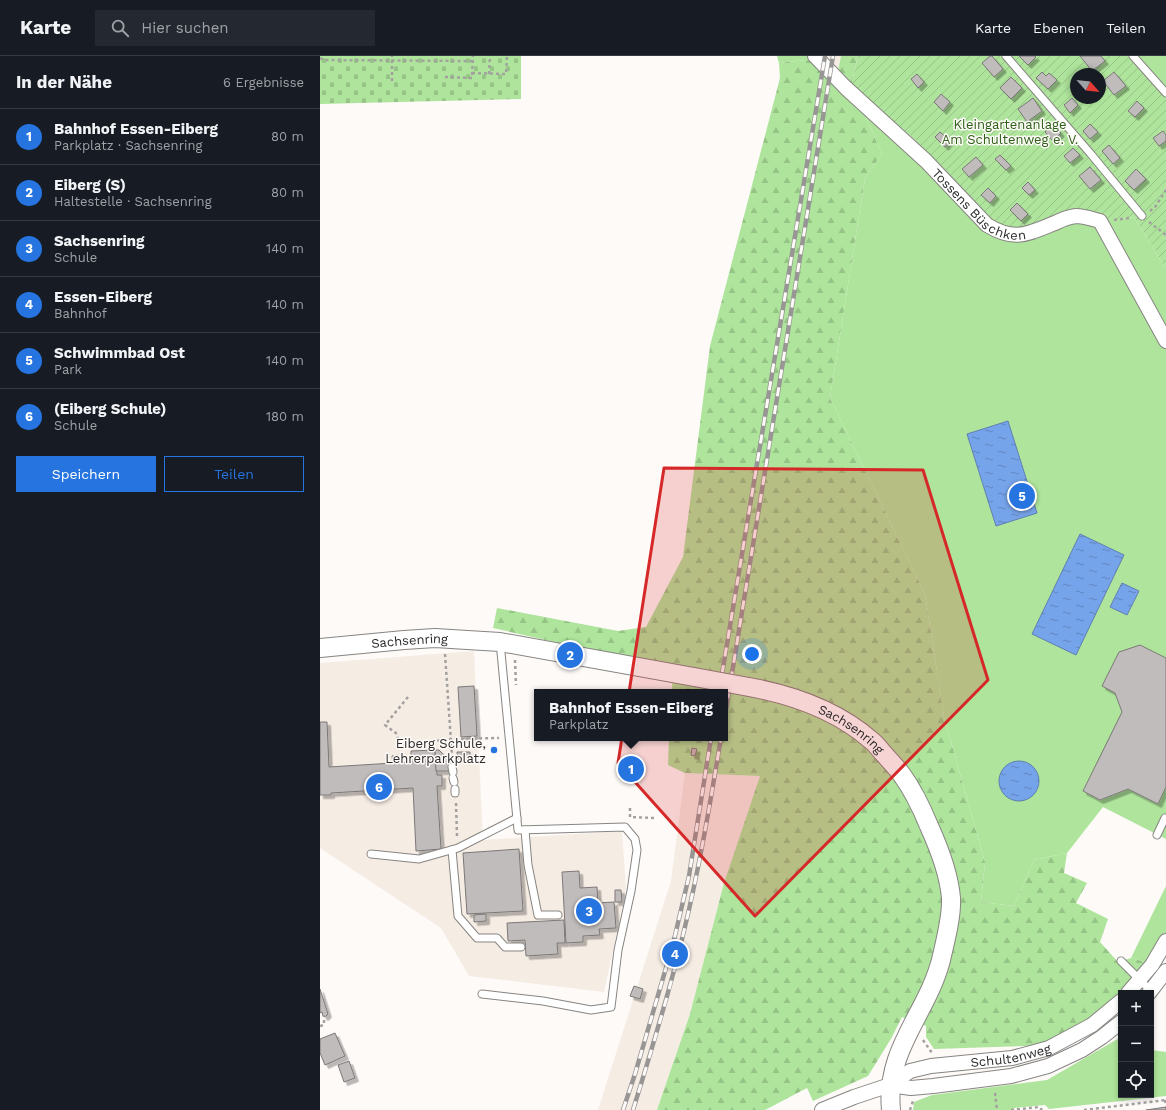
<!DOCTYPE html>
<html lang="de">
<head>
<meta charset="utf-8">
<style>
  :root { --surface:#171b24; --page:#242831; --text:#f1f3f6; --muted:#9ea1a6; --line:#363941; --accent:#2574df }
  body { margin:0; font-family:"Work Sans",sans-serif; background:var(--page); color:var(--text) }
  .controls { position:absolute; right:12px; bottom:12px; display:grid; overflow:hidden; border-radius:0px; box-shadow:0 2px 6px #0003 }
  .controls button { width:36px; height:36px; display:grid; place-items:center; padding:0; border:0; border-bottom:1px solid var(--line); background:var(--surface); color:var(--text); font:20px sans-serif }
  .compass { position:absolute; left:750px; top:12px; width:36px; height:36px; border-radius:50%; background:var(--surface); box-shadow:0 2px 6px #0003; rotate:117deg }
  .you { position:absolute; left:432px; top:598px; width:14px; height:14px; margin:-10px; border:3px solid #fff; border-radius:50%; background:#1a73e8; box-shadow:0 0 0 6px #1a73e833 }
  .badge { display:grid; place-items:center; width:26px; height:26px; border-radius:50%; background:var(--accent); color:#fff; font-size:13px; font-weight:700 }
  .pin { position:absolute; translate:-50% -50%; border:2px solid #fff; box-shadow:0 1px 4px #0006 }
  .popup { position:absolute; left:214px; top:633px; width:194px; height:52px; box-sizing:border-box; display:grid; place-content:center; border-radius:0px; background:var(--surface); filter:drop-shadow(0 1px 3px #0005); font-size:13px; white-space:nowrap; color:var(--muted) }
  .popup b { font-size:15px; color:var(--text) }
  .popup::after { content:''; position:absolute; left:50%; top:100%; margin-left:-8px; border:8px solid transparent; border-top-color:var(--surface) }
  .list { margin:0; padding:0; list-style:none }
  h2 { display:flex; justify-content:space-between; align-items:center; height:52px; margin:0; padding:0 16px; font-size:17px }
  h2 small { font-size:13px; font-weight:400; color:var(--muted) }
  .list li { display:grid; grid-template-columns:26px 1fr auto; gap:12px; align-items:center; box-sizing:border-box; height:56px; padding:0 16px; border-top:1px solid var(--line) }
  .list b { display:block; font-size:15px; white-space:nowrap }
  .list p { margin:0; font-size:13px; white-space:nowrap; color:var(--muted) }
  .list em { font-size:13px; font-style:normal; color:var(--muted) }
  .actions { display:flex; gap:8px; padding:12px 16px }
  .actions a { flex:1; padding:9px 0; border:1px solid var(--accent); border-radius:0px; text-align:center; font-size:14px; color:var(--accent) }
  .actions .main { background:var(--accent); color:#fff }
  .icon { flex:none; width:22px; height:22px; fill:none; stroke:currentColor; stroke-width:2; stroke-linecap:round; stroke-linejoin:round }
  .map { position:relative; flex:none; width:846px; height:1054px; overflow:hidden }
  header { display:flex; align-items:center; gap:24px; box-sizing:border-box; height:56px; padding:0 20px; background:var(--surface); border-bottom:1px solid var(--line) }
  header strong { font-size:19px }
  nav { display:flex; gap:22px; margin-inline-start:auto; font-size:14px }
  .search { width:280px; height:36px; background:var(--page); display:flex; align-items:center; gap:10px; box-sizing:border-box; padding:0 14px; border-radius:0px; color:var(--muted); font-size:15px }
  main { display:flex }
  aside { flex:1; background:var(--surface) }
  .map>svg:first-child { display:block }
  .built { fill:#f5ece4 }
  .green { fill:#aee49b }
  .forest { fill:url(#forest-firs) }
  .cemetery { fill:url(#cemetery-stones) }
  .garden { fill:url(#garden-furrows); fill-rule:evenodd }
  .water { fill:url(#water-ripples); stroke:#607fb0 }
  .building { fill:#c0bcbb; stroke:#7c7878; filter:url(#shadow) }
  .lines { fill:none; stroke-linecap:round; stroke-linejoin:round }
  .service-casing { stroke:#878582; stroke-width:9 }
  .minor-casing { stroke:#878582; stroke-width:16 }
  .tertiary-casing { stroke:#878582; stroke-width:20 }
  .path { stroke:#a3a19f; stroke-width:2.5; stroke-dasharray:3 3; stroke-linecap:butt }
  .service { stroke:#fff; stroke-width:7 }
  .minor { stroke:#fff; stroke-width:14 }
  .tertiary { stroke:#fff; stroke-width:18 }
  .rail-casing { stroke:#989695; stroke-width:4.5 }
  .rail { stroke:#fdfaf8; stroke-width:3; stroke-dasharray:9; stroke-linecap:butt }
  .tertiary-bridge-casing { stroke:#878582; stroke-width:20; stroke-linecap:butt }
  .tertiary-bridge { stroke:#fff; stroke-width:18 }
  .marked { fill:#d62828; fill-opacity:0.2; stroke:#d62828; stroke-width:3; stroke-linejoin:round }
  .poi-dot { fill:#2574df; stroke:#fdfaf8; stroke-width:1.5 }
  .labels { text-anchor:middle; stroke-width:3; stroke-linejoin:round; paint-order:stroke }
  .park-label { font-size:13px; fill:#2d5f17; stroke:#fdfaf8 }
  .street-label { font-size:13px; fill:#2b2a29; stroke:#fdfaf8 }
  .poi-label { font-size:13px; fill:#2b2a29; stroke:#fdfaf8; text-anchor:end }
</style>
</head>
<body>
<header>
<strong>Karte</strong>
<div class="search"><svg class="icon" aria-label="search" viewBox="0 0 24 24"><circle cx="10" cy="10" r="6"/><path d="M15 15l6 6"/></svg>Hier suchen</div>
<nav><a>Karte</a><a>Ebenen</a><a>Teilen</a></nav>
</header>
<main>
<aside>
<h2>In der Nähe<small>6 Ergebnisse</small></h2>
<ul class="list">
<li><span class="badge">1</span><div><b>Bahnhof Essen-Eiberg</b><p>Parkplatz · Sachsenring</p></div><em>80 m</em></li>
<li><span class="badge">2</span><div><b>Eiberg (S)</b><p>Haltestelle · Sachsenring</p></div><em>80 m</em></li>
<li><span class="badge">3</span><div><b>Sachsenring</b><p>Schule</p></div><em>140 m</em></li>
<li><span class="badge">4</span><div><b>Essen-Eiberg</b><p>Bahnhof</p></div><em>140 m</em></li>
<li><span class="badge">5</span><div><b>Schwimmbad Ost</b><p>Park</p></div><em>140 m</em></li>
<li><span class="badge">6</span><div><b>(Eiberg Schule)</b><p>Schule</p></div><em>180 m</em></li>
</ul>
<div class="actions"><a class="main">Speichern</a><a>Teilen</a></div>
</aside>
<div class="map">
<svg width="846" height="1054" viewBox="0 0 846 1054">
  <defs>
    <pattern id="forest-firs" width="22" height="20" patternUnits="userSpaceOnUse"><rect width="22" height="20" fill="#aee49b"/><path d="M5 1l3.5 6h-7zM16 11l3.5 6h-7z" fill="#96c486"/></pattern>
    <pattern id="cemetery-stones" width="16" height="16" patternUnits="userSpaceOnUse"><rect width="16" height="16" fill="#aee49b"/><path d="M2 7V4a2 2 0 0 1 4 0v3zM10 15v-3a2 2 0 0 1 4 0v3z" fill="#96c486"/></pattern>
    <pattern id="garden-furrows" width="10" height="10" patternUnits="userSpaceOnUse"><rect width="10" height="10" fill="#aee49b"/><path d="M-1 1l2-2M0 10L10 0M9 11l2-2" fill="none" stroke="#96c486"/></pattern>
    <pattern id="water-ripples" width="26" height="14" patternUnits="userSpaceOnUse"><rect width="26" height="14" fill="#76a4ea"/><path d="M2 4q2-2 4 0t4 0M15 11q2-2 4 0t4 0" fill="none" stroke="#6186be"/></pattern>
    <filter id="shadow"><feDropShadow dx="3.5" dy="3.5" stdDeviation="0" flood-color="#0004"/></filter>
  </defs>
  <rect width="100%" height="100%" fill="#fdfaf8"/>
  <g class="built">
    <path d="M501,0H521L518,15Z"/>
    <path d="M154,595L163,784L302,775L306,833L284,936L149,920L121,872L0,792V607Z"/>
    <path d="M365,717L440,720L404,827L370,958L337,1054H278L351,825Z"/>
  </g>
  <g class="green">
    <path d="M457,0H492L495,3L459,7Z"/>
    <path d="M816,0H846V31L837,24Z"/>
    <path d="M544,41L596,84L751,154L799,163L814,161L846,213V783L783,751L747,797L714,804L694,850L661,846L665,806L624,661L605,538L510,342L545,122L562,98L540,48Z"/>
    <path d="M846,830V885L833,908L811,902Z"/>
    <path d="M801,981V1039H831V994L846,996V1040L729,1053L725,1049L694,1052V1054H593L594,1046L612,1039L727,1024Z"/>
  </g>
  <g class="forest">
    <path d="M521,0H538L531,30L518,15Z"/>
    <path d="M495,3L540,48L562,98L545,122L510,342L605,538L624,661L665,806L661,846L694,850L714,804L747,797L744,817L767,827L756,847L788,863L780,886L798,906L811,902L833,908L808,937H801V945L733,989L614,993L606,981V970L582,961L572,981L548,1020L493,1045L487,1032L445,1054H337L370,958L404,827L440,720L365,717L348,709L349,682H405V636H352L353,610L306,602L173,572L177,552L298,575L326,571L363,501L390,290L460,22L459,7Z"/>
  </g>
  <path class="cemetery" d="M0,0H201V43L0,48Z"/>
  <path class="garden" d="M538,0H816L837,24L846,31V213L814,161L799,163L783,162L702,173L684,171L668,161L596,84L531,30ZM756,18H780V42H756Z"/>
  <g class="water">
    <path d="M688,365L717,457L676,470L647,378Z"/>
    <path d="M760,478L804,499L756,599L712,578Z"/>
    <path d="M802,527L819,535L807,559L790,551Z"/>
    <circle cx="699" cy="725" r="20"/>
  </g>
  <g class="building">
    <path d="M670,0H672L683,13L674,21L662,7Z"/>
    <path d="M699,0H715L716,1L708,9Z"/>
    <path d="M760,0H781L785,5L772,15Z"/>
    <path d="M722,16L726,20L729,17L737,24L728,33L716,22Z"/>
    <path d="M794,16L806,30L794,39L783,25Z"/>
    <path d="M597,18L604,26L598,32L591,23Z"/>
    <path d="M691,21L702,32L691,43L680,32Z"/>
    <path d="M621,38L630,46L623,55L614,46Z"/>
    <path d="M713,42L722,55L707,66L698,53Z"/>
    <path d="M752,42L758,49L750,57L744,49Z"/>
    <path d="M817,45L824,52L815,61L808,55Z"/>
    <path d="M770,68L778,76L770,83L763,75Z"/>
    <path d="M733,69L741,77L733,85L725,76Z"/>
    <path d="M843,75L846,79V85L839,90L833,82Z"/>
    <path d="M620,76L630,85L625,91L615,81Z"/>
    <path d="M789,89L800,102L793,108L782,95Z"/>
    <path d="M753,92L760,99L750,107L744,100Z"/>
    <path d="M680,99L691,110L686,114L675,103Z"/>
    <path d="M656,101L663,109L649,121L642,113Z"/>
    <path d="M770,111L781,124L770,133L759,120Z"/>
    <path d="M816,113L826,123L814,134L805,125Z"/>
    <path d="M708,126L715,134L709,139L702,132Z"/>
    <path d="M668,132L676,140L670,147L661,139Z"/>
    <path d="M697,147L708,158L701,165L690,154Z"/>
    <path d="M820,589L846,602V731L838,748L808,733L780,744L763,735L802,656L795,637L782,630L799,596Z"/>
    <path d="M154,630L157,680L141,681L138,631Z"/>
    <path d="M0,666H7L9,711L73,707L72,700L78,699V707L91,706V695L115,694L117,719H122V730H117L121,793L96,795L93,732L11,737V739H0Z"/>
    <path d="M372,692L377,693L375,700L371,699Z"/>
    <path d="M115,694H119L128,703L129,715H116Z"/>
    <path d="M137,696H150V702L138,703Z"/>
    <path d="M199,793L203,855L147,858L143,797Z"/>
    <path d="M259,815L260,832L277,831L278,847L294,846L296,872L279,873L280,879L263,880V886L246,887L242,816Z"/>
    <path d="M295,834H301L302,846H295Z"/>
    <path d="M166,858V865L154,866V859Z"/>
    <path d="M244,864L245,887H237L238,898L206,900L205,884L188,885L187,867Z"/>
    <path d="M314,930L323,933L320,943L310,940Z"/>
    <path d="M0,933L8,958L5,961L3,960L2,956L0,957Z"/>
    <path d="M15,977L25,1000L5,1009L0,997V983Z"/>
    <path d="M29,1005L35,1022L24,1026L18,1009Z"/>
    <path d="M846,1051V1054H826Z"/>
  </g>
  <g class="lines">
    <defs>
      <g id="service">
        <path d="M686,0L770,97L822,160"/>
        <path d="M813,0L846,37"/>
        <path d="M132,711L133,716"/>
        <path d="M133,722L134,726"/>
        <path d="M135,733V737"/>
        <path d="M205,774L208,809L218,859H238"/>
        <path d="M837,779L845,762L846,763"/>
        <path d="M132,794L138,860L157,882H177L185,891H201"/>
        <path d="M51,798L99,803L138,792L197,762"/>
        <path d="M801,905L831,935"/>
        <path d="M162,938L223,945L271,954L291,951L298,894L311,835L317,794L315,783L305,771L198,774L180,586"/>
      </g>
      <g id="minor">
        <path id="s1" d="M495,0L526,32L606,105L667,169C695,186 707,178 735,167C741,164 748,161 756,160C764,160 772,163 780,165L846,285"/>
        <path d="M808,937L832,909L846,885"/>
        <path d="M829,937L846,915"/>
        <path d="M570,1029L591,1032L613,1030L691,1020L728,1010L762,994L782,981L801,966"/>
        <path id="s2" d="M502,1054L534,1041L570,1029L590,1015L611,1010L692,1002L729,992L772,969L801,945"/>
      </g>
      <g id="tertiary">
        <path id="s3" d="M0,592L84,584L115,582L180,586L374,621"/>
        <path id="s4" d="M429,631C473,639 518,655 552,685C557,689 560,694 564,698C570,705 577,712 582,719C593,734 602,753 609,770C619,792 629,817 631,842C632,861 625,886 621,904C607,958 565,993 571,1054"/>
      </g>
    </defs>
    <use href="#service" class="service-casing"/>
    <use href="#minor" class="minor-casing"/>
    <use href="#tertiary" class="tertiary-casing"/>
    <g class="path">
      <path d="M0,2L4,4L153,5"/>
      <path d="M152,17L186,18L187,0"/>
      <path d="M169,18L170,0"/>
      <path d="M125,21L152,22L153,0"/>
      <path d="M72,25V0"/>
      <path d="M830,155L835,151L846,134"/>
      <path d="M794,164L809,162"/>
      <path d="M829,166L846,179"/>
      <path d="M125,598L132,700"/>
      <path d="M195,604L196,629"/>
      <path d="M88,641L65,669L77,678L79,690L130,683L179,682"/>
      <path d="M136,747L137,780"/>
      <path d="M310,752V761L334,762"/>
      <path d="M0,970L4,969V959"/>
      <path d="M603,984L612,997"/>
      <path d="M675,1037L677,1054"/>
      <path d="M845,1044L846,1050"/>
      <path d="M590,1054L593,1045"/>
      <path d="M691,1054L719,1051L722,1054"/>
      <path d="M764,1054L846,1044"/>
    </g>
    <use href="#service" class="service"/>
    <use href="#minor" class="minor"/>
    <use href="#tertiary" class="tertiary"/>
    <defs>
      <g id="rail">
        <path d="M399,636L505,0"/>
        <path d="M405,660L513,0"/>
        <path d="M303,1054L315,1018L353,888L369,820L391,682"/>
        <path d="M313,1054C331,996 349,938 363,879C379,814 390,748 401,682"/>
      </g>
    </defs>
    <use href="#rail" class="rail-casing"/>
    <use href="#rail" class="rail"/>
    <defs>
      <path id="tertiary-bridge" d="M374,621L429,631"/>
    </defs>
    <use href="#tertiary-bridge" class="tertiary-bridge-casing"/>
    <use href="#tertiary-bridge" class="tertiary-bridge"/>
  </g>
  <path class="marked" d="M344,412L603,414L668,624L435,860L298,707Z"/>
  <circle class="poi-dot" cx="174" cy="694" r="4"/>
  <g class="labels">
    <g class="park-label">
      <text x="690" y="73">Kleingartenanlage<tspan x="690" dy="15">Am Schultenweg e. V.</tspan></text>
    </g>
    <g class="street-label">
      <text dy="5" stroke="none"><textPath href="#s1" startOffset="224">Tossens Büschken</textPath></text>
      <text dy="5" stroke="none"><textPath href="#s3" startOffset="90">Sachsenring</textPath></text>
      <text dy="5" stroke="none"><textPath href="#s4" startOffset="112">Sachsenring</textPath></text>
      <text dy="5" stroke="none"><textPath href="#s2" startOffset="199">Schultenweg</textPath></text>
    </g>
    <g class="poi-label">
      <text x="166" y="692">Eiberg Schule,<tspan x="166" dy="15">Lehrerparkplatz</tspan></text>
    </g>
  </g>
</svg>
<div class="controls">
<button>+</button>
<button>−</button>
<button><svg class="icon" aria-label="locate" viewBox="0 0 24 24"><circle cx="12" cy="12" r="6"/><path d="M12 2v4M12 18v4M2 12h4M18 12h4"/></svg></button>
</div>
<svg class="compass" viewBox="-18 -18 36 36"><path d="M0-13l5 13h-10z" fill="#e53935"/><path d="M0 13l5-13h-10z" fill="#9ea1a6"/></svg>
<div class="you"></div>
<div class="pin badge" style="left:311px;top:713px">1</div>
<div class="popup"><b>Bahnhof Essen-Eiberg</b>Parkplatz</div>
<div class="pin badge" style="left:250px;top:599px">2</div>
<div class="pin badge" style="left:269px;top:855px">3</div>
<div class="pin badge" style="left:355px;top:898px">4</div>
<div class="pin badge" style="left:702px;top:440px">5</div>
<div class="pin badge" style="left:59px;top:731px">6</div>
</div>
</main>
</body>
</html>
